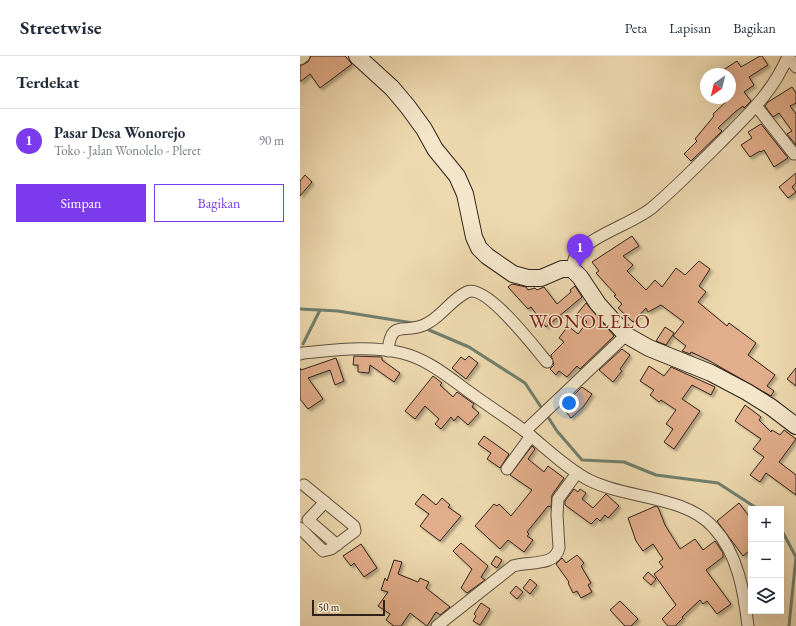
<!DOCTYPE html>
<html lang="id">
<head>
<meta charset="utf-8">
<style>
  :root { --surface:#fff; --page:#f2f2f3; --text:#1f2937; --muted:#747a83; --line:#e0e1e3; --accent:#7c3aed }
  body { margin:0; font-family:"EB Garamond",serif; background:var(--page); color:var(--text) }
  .controls { position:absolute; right:12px; bottom:12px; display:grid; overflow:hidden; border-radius:0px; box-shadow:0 4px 16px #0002 }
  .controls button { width:36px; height:36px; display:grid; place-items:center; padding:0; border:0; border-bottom:1px solid var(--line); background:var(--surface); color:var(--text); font:20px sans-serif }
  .compass { position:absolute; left:400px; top:12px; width:36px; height:36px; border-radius:50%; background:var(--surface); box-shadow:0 4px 16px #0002; rotate:215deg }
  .scale { position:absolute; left:12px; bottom:10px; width:73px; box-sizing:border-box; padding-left:4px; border:2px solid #2e221a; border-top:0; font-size:11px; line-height:14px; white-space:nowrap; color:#2e221a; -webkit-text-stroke:3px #f4e6cb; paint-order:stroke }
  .you { position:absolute; left:269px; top:347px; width:14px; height:14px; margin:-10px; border:3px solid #fff; border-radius:50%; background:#1a73e8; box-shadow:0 0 0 6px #1a73e833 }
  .badge { display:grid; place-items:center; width:26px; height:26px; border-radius:50%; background:var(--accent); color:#fff; font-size:13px; font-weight:700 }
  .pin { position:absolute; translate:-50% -33px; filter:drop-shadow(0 1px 2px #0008) }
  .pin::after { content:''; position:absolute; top:21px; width:14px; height:12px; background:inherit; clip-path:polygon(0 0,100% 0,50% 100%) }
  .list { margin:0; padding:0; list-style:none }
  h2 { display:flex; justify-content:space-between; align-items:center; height:52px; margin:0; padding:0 16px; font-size:17px }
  h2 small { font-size:13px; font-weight:400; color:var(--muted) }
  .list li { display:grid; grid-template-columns:26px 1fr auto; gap:12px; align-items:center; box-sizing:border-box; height:64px; padding:0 16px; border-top:1px solid var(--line) }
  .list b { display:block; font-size:15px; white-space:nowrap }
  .list p { margin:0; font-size:13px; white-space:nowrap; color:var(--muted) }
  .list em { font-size:13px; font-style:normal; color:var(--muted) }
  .actions { display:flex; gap:8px; padding:12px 16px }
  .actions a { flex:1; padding:9px 0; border:1px solid var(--accent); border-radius:0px; text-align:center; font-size:14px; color:var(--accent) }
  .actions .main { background:var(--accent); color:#fff }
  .icon { flex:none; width:22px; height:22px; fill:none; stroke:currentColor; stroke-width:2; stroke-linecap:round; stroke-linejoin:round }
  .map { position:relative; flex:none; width:496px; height:570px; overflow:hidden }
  header { display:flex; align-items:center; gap:24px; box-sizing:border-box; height:56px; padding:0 20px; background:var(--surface); border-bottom:1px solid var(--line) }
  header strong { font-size:19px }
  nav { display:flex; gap:22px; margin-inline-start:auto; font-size:14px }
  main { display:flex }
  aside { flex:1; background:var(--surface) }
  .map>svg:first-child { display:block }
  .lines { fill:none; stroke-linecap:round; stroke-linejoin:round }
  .stream { stroke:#6f7e6d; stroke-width:3 }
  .building { fill:#e2ad8a; stroke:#2e221a; filter:url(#shadow) }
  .street-casing { stroke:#5e503f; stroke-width:13 }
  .secondary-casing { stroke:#2e221a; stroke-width:18 }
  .street { stroke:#f4e6cb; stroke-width:11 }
  .secondary { stroke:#f4e6cb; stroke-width:16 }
  .labels { text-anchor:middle; stroke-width:3; stroke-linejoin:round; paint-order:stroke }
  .quarter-label { font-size:20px; letter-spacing:1px; fill:#7a1f14; stroke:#f4e6cb }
</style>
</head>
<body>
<header>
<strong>Streetwise</strong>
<nav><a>Peta</a><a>Lapisan</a><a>Bagikan</a></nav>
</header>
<main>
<aside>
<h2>Terdekat<small></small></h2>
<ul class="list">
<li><span class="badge">1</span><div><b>Pasar Desa Wonorejo</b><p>Toko · Jalan Wonolelo - Pleret</p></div><em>90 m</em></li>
</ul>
<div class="actions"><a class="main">Simpan</a><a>Bagikan</a></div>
</aside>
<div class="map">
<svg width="496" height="570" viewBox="0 0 496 570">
  <defs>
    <filter id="shadow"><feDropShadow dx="2.5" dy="2.5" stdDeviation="1" flood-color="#0004"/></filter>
  </defs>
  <rect width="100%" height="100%" fill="#eed9af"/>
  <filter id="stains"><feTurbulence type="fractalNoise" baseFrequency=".005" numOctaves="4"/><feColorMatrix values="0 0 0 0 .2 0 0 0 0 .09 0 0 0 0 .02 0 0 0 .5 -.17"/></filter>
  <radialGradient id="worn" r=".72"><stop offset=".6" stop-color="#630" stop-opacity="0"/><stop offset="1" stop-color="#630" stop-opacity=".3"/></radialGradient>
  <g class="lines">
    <g class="stream">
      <path d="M0,253L38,255L113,267"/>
      <path d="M129,274L169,291L225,327L243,354"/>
      <path d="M3,288L20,254"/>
      <path d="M246,358L257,375L282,404L324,406L356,419L418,427L458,453"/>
      <path d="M481,473L496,501L489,570"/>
    </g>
  </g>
  <g class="building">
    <path d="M11,0H45L52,8L20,32L10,18L0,26V10L8,6Z"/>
    <path d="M460,0H462L468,9L449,21L454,29L444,36L451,45L444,52L443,50L435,56L418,72L422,75L391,105L384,98L397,85L395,83L414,60L413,58L430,42V18H417L437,5L441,11Z"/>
    <path d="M492,31L496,37V47L490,50L496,58V89L487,78L492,75L479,57L473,61L465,50L468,46Z"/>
    <path d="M461,68L488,102L474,111L464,94L461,96L460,95L450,101L441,89L452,82L448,76Z"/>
    <path d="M496,117V127L492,131L496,136L488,142L479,131Z"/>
    <path d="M5,119L12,126L0,140V125Z"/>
    <path d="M332,180L339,190L323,200L333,209L327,215L346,234L355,224L362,231L376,212L385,219L399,205L410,213L399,230L406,236L398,246L427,270L429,267L456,287L448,299L475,319L467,330L474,335L471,340L408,304L391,296L390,298L382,295L386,290L373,280L384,266L361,249L348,256L346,252L333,266L318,252L322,248L314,240L316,239L296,217L299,215L292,206Z"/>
    <path d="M212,228L226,231L228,234L235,232L237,234L244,231L257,248L271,236L270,234L275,230L282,241L246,271L231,251L228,253L208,231Z"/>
    <path d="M286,247L314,280L280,313L277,310L267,321L259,315L256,319L250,313L254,309L251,299L264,286L259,282L268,270L278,278L287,266L277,258Z"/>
    <path d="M365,271L374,277L366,289L356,285Z"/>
    <path d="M322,293L330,299L320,313L322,315L313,326L299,314Z"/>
    <path d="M54,300L82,301V304L100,317L94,326L70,309L69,317L58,316V309H53Z"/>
    <path d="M169,300L178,307L166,323L152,312L161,301L165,304Z"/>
    <path d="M36,302L44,325L35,329L30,314L8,322L23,343L8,353L0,343V312L1,314Z"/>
    <path d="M349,310L364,320L371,311L415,331L411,339L392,329L382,343L400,355L374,393L364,386L373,373L366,368L376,354L361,344L359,346L350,339L354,334L340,325Z"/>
    <path d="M496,312V330L487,323Z"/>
    <path d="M133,320L142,327L140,329L153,341L157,336L174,348L172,351L179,357L168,369L158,360L154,365L151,361L141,373L135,368L139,363L125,350L115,363L105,355Z"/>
    <path d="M282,331L292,338L284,350L271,362L262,351Z"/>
    <path d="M445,349L461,361L459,364L471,376L472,374L480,379L484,374L496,383L479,406L496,419V439L466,417L460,426L450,419L464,401L453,393L461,383L435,365Z"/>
    <path d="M184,380L209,398L200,412L187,403L191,397L178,388Z"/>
    <path d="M232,390L235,393L228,403L244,416L248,410L264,422L252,439L251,451L248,450L227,476L229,478L227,480L233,484L224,496L208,484L200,493L175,470L194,448L197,450L199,448L211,460L232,434L210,419Z"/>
    <path d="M274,433L278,436L280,433L286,437L282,443L293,452L306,438L319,450L308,462L305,459L300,465L297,462L291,468L265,449V445Z"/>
    <path d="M123,438L136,449L142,442L150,449L148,451L161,460L140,485L120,470L129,458L115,448Z"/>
    <path d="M439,447L451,463V493L443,500L417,465Z"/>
    <path d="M356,450L358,451L365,469L380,493L395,483L403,494L415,485L423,497V501L406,514L431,548L417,558L407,545L403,548L400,544L382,561L383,562L375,570H368L362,563L376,549L354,518L363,511L359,506L363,503L353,488L343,495L336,485L328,462Z"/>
    <path d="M161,487L188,510L181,521L185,524L167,537L161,532L172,513L153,495Z"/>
    <path d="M61,488L77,512L64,521L54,507L51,510L43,500Z"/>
    <path d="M277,499L284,507L281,510L291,527L288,529L292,536L281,542L277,535L273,537L268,527L269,526L256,508L262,502L266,507Z"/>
    <path d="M196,500L202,504L197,512L191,508Z"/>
    <path d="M94,504L102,506L98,518L118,526L120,522L129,526L126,532L150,551L140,559L136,556L127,570L110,557L101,570H94L86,564L90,558L78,550L88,536L81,534L85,522L87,525Z"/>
    <path d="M348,516L356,523L351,529L343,522Z"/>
    <path d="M230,523L237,529L230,538L223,532Z"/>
    <path d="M216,530L223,536L217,543L210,537Z"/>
    <path d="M320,545L338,563L331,570H325L310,554Z"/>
    <path d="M181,547L190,553L180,569L173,565L176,560L174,558Z"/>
  </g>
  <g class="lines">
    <defs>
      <g id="street">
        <path d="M488,0L496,11"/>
        <path d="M0,3L4,0"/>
        <path d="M457,51L494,98"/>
        <path d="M272,213C273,209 273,205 275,201C288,180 333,168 353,151C376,131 398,109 419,88C447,59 472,38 488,0"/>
        <path d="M88,295C91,263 103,278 124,269C141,262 150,244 167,236C186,227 235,292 247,306"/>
        <path d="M0,298L3,297C36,294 69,289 102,297C128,303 151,323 172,338C190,351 209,363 226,376C246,392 266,412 289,424C326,443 385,439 414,472C438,498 444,536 448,570"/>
        <path d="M225,375L326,279"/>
        <path d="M207,413L231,380"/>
        <path d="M25,446L8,464L37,489"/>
        <path d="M0,472L23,495L31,493L55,475L54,470L4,429"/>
        <path d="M137,570L213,510C228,505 255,511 259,492L257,459L258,443L277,417"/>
      </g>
      <path id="secondary" d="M57,0L92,32L108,51L124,73L135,93L157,120L165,138L174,181L179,192L187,200L213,218L228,222H241L262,213H272L280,221L298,248L326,279L349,292L411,317L447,336L471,351L496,370"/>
    </defs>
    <use href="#street" class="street-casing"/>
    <use href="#secondary" class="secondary-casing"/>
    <use href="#street" class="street"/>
    <use href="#secondary" class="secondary"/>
  </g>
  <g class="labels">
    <g class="quarter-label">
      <text x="290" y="272">WONOLELO</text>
    </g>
  </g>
  <rect width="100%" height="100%" filter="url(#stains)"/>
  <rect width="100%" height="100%" fill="url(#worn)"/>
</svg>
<div class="controls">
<button>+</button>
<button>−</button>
<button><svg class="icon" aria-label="layers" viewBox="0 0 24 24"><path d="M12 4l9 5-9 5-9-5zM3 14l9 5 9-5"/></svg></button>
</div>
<svg class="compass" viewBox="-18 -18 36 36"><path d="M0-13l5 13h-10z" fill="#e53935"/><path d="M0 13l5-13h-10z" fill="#747a83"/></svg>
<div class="scale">50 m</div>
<div class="you"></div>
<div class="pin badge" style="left:280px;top:211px">1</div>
</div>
</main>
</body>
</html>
